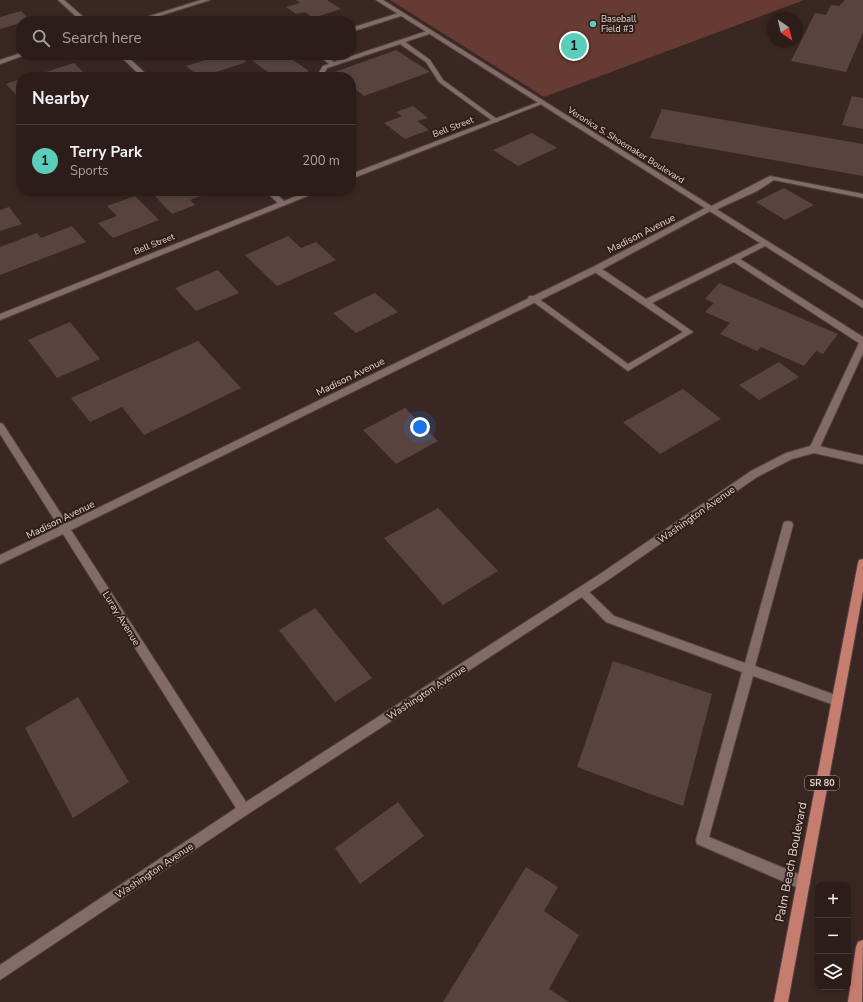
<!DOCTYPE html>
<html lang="en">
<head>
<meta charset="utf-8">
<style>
  :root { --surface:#2c1d1a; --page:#342623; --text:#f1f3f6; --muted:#a6a2a2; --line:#483b39; --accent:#5bcebb }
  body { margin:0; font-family:"Nunito Sans",sans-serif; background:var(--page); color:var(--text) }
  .controls { position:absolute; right:12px; bottom:12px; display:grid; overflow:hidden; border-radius:8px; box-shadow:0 2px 6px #0003 }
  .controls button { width:36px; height:36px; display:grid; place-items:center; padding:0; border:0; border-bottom:1px solid var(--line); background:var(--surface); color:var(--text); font:20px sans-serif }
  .compass { position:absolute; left:767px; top:12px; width:36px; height:36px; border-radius:50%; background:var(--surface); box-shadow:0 2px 6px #0003; rotate:145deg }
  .you { position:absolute; left:420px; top:427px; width:14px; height:14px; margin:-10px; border:3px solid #fff; border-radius:50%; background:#1a73e8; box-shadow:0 0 0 6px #1a73e833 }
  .badge { display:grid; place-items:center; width:26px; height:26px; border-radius:50%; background:var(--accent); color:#111; font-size:13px; font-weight:700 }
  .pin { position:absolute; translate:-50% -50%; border:2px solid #fff; box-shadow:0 1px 4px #0006 }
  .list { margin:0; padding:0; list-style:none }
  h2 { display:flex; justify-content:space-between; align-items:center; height:52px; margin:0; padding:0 16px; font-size:17px }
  h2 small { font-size:13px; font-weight:400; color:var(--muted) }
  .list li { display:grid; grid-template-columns:26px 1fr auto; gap:12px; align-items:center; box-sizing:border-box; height:72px; padding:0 16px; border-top:1px solid var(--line) }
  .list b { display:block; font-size:15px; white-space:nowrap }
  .list p { margin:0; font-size:13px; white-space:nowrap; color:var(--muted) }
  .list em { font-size:13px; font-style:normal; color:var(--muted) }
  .icon { flex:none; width:22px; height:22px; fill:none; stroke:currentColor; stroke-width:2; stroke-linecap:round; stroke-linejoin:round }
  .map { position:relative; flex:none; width:863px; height:1002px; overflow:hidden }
  .search { position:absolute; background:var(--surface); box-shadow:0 2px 6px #0003; left:16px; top:16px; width:340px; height:44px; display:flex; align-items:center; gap:10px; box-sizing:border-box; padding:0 14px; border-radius:16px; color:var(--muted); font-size:15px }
  .panel { position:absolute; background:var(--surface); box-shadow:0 2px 6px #0003; left:16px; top:72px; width:340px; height:124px; border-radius:16px }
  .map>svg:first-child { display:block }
  .green { fill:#663b33 }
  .building { fill:#58433f }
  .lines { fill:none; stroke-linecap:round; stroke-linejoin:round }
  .service-casing { stroke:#534340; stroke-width:2 }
  .minor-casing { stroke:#534340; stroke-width:2 }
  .tertiary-casing { stroke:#534340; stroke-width:2 }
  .primary-casing { stroke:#534340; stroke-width:2 }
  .service { fill:#836c68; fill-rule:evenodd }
  .minor { fill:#836c68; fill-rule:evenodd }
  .tertiary { fill:#836c68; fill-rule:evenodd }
  .primary { fill:#c57d70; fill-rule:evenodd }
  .poi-dot { fill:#5bcebb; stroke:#2f1d19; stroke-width:1.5 }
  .labels { text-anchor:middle; stroke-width:4; stroke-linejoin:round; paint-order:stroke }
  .far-poi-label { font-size:9px; fill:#e3d6d3; stroke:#2f1d19; text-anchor:start }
  .far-street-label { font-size:9px; fill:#e3d6d3; stroke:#2f1d19 }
  .shield { fill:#2f1d19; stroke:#ad9e9b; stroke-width:1 }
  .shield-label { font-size:9px; font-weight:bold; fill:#e3d6d3 }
  .street-label { font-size:10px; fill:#e3d6d3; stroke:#2f1d19 }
  .near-street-label { font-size:12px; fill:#e3d6d3; stroke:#2f1d19 }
</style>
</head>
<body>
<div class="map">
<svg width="863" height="1002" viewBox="0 0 863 1002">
  <rect width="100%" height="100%" fill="#3a2723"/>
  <path class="green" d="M390,0H804L544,97Z"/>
  <g class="building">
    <path d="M296,0H327L341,9L313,18L305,12L296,14L286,7L300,3Z"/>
    <path d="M845,0H863V33L846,72L791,61L815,13L826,15L831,5L839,6Z"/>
    <path d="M21,11L31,21H21V23L0,29V17Z"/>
    <path d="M396,50L430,72L364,96L351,86V77H338L332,73Z"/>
    <path d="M221,55H239L247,62L200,77L186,66Z"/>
    <path d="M252,55H286L309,71L293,77H275L247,57Z"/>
    <path d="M74,63L86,75L80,77H30Z"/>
    <path d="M21,79V95L17,96L6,84Z"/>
    <path d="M852,96L863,98V129L842,125Z"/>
    <path d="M413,106L428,118L417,121L429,130L405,139L384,123L402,116L396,112Z"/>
    <path d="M662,109L863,144V176L650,138Z"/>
    <path d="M532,133L557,148L518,166L493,150Z"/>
    <path d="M784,188L814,205L785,220L756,202Z"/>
    <path d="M164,191H171L175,195L188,191H215L190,200L195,205L172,214L154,195Z"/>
    <path d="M135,196L159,220L113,238L98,223L117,216L107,206Z"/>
    <path d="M9,207L22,224L0,231V210Z"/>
    <path d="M72,226L86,242L0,275V247L37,233L41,238Z"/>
    <path d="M288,236L301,248L316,242L336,260L277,286L245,255Z"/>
    <path d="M218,270L239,293L196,311L175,288Z"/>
    <path d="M719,283L838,334L823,354L816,351L804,366L761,347L757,351L720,334L730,323L705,312L714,303L705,299Z"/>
    <path d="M375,293L398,312L356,333L333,313Z"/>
    <path d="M70,322L100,359L57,378L28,340Z"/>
    <path d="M198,341L241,388L144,435L122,407L90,422L71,398Z"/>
    <path d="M779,362L799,377L759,400L739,385Z"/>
    <path d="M683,389L721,419L660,454L623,422Z"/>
    <path d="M405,408L438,441L396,464L363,430Z"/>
    <path d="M438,508L498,571L443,605L384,538Z"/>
    <path d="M315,608L372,678L335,702L279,630Z"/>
    <path d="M613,661L712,694L683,806L577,767Z"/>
    <path d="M78,697L129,782L73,818L25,728Z"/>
    <path d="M398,802L424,836L360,884L335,848Z"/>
    <path d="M526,867L558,887L544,911L579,935L549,989L569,1002H443Z"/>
  </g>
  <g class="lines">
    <defs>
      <g id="service">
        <path d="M402,12L405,14L404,15L351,32V28Z"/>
        <path d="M430,30L433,32L432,33L405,42L430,60L443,80L498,120V122H494L439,82L426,62L400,44L327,68L322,77H316L323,66L329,64L318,55H325L334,62Z"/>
        <path d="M770,176L863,194V198L774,180L757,191L713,211H710L706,209Z"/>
        <path d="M762,242H765L769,244L740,259L863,337V353L819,449L814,453L809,449L859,343L734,262L652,303L693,332L628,371L528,298L529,296H535L628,364L683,332L593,271V267H599L646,299Z"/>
        <path d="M788,521L792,522L793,525L755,666L841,697L843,701L841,705L837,706L753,676L709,837L808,878L810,883L808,888L803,890L697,844L696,840L742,672L606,622L577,592L578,589L582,588L586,589L614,616L745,663L783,525L784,522Z"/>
      </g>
      <g id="minor">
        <path d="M58,0H64L88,21H81Z"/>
        <path d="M201,0H210L143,21H134Z"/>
        <path d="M21,53V55H25L0,64V60Z"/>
        <path d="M119,55H126L149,77H142Z"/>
        <path d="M539,102L544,103L351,179V174Z"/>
        <path d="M265,191H273L284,201L309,191H320L0,320V314L278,203Z"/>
        <path d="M707,207H710L714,209L599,271L71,530L246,802L600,574L751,471L786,453L814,445L863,456V464L814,453L792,459L757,477L608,580L248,814L0,980V965L236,808L63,534L0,564V555L59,527L0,434V423L3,424L67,523L593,267Z"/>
      </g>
      <path id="tertiary" d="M376,0H383L863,301V308Z"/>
      <g id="primary">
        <path d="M863,559V592L788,1002H774L858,563L859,560Z"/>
        <path d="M863,940L862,1002H848L856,947L858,942Z"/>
      </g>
    </defs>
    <use href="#service" class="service-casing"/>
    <use href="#minor" class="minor-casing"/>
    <use href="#tertiary" class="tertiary-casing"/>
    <use href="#primary" class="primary-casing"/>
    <use href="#service" class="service"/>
    <use href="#minor" class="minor"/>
    <use href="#tertiary" class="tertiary"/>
    <use href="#primary" class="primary"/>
  </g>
  <circle class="poi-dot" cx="593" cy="24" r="4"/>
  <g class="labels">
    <g class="far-poi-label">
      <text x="601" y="22">Baseball<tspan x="601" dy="10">Field #3</tspan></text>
    </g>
    <g class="far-street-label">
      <text transform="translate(453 127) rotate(-21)" y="3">Bell Street</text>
      <text transform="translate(626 145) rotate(32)" y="3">Veronica S. Shoemaker Boulevard</text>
      <text transform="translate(154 244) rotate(-22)" y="3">Bell Street</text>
    </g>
    <rect class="shield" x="805" y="776" width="34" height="14" rx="3"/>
    <g class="shield-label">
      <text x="822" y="786">SR 80</text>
    </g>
    <g class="street-label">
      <text transform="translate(641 233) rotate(-27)" y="4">Madison Avenue</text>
      <text transform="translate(350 376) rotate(-26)" y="4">Madison Avenue</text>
      <text transform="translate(696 514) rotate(-35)" y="4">Washington Avenue</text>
      <text transform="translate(60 519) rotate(-26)" y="4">Madison Avenue</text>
      <text transform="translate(122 618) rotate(58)" y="4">Luray Avenue</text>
      <text transform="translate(426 692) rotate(-33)" y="4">Washington Avenue</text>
      <text transform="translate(154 870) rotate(-34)" y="4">Washington Avenue</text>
    </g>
    <g class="near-street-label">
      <text transform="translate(791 862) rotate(-79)" y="4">Palm Beach Boulevard</text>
    </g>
  </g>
</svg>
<div class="controls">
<button>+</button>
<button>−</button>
<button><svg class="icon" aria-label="layers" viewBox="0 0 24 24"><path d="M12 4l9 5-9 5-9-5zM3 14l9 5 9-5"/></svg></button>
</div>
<svg class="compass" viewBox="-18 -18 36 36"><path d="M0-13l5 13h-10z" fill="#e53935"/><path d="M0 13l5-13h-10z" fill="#a6a2a2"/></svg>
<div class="you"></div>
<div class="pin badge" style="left:574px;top:46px">1</div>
<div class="search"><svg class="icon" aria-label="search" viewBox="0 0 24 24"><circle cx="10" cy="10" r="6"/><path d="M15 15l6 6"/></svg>Search here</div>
<section class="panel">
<h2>Nearby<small></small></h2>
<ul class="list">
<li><span class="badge">1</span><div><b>Terry Park</b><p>Sports</p></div><em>200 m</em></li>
</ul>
</section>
</div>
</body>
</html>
